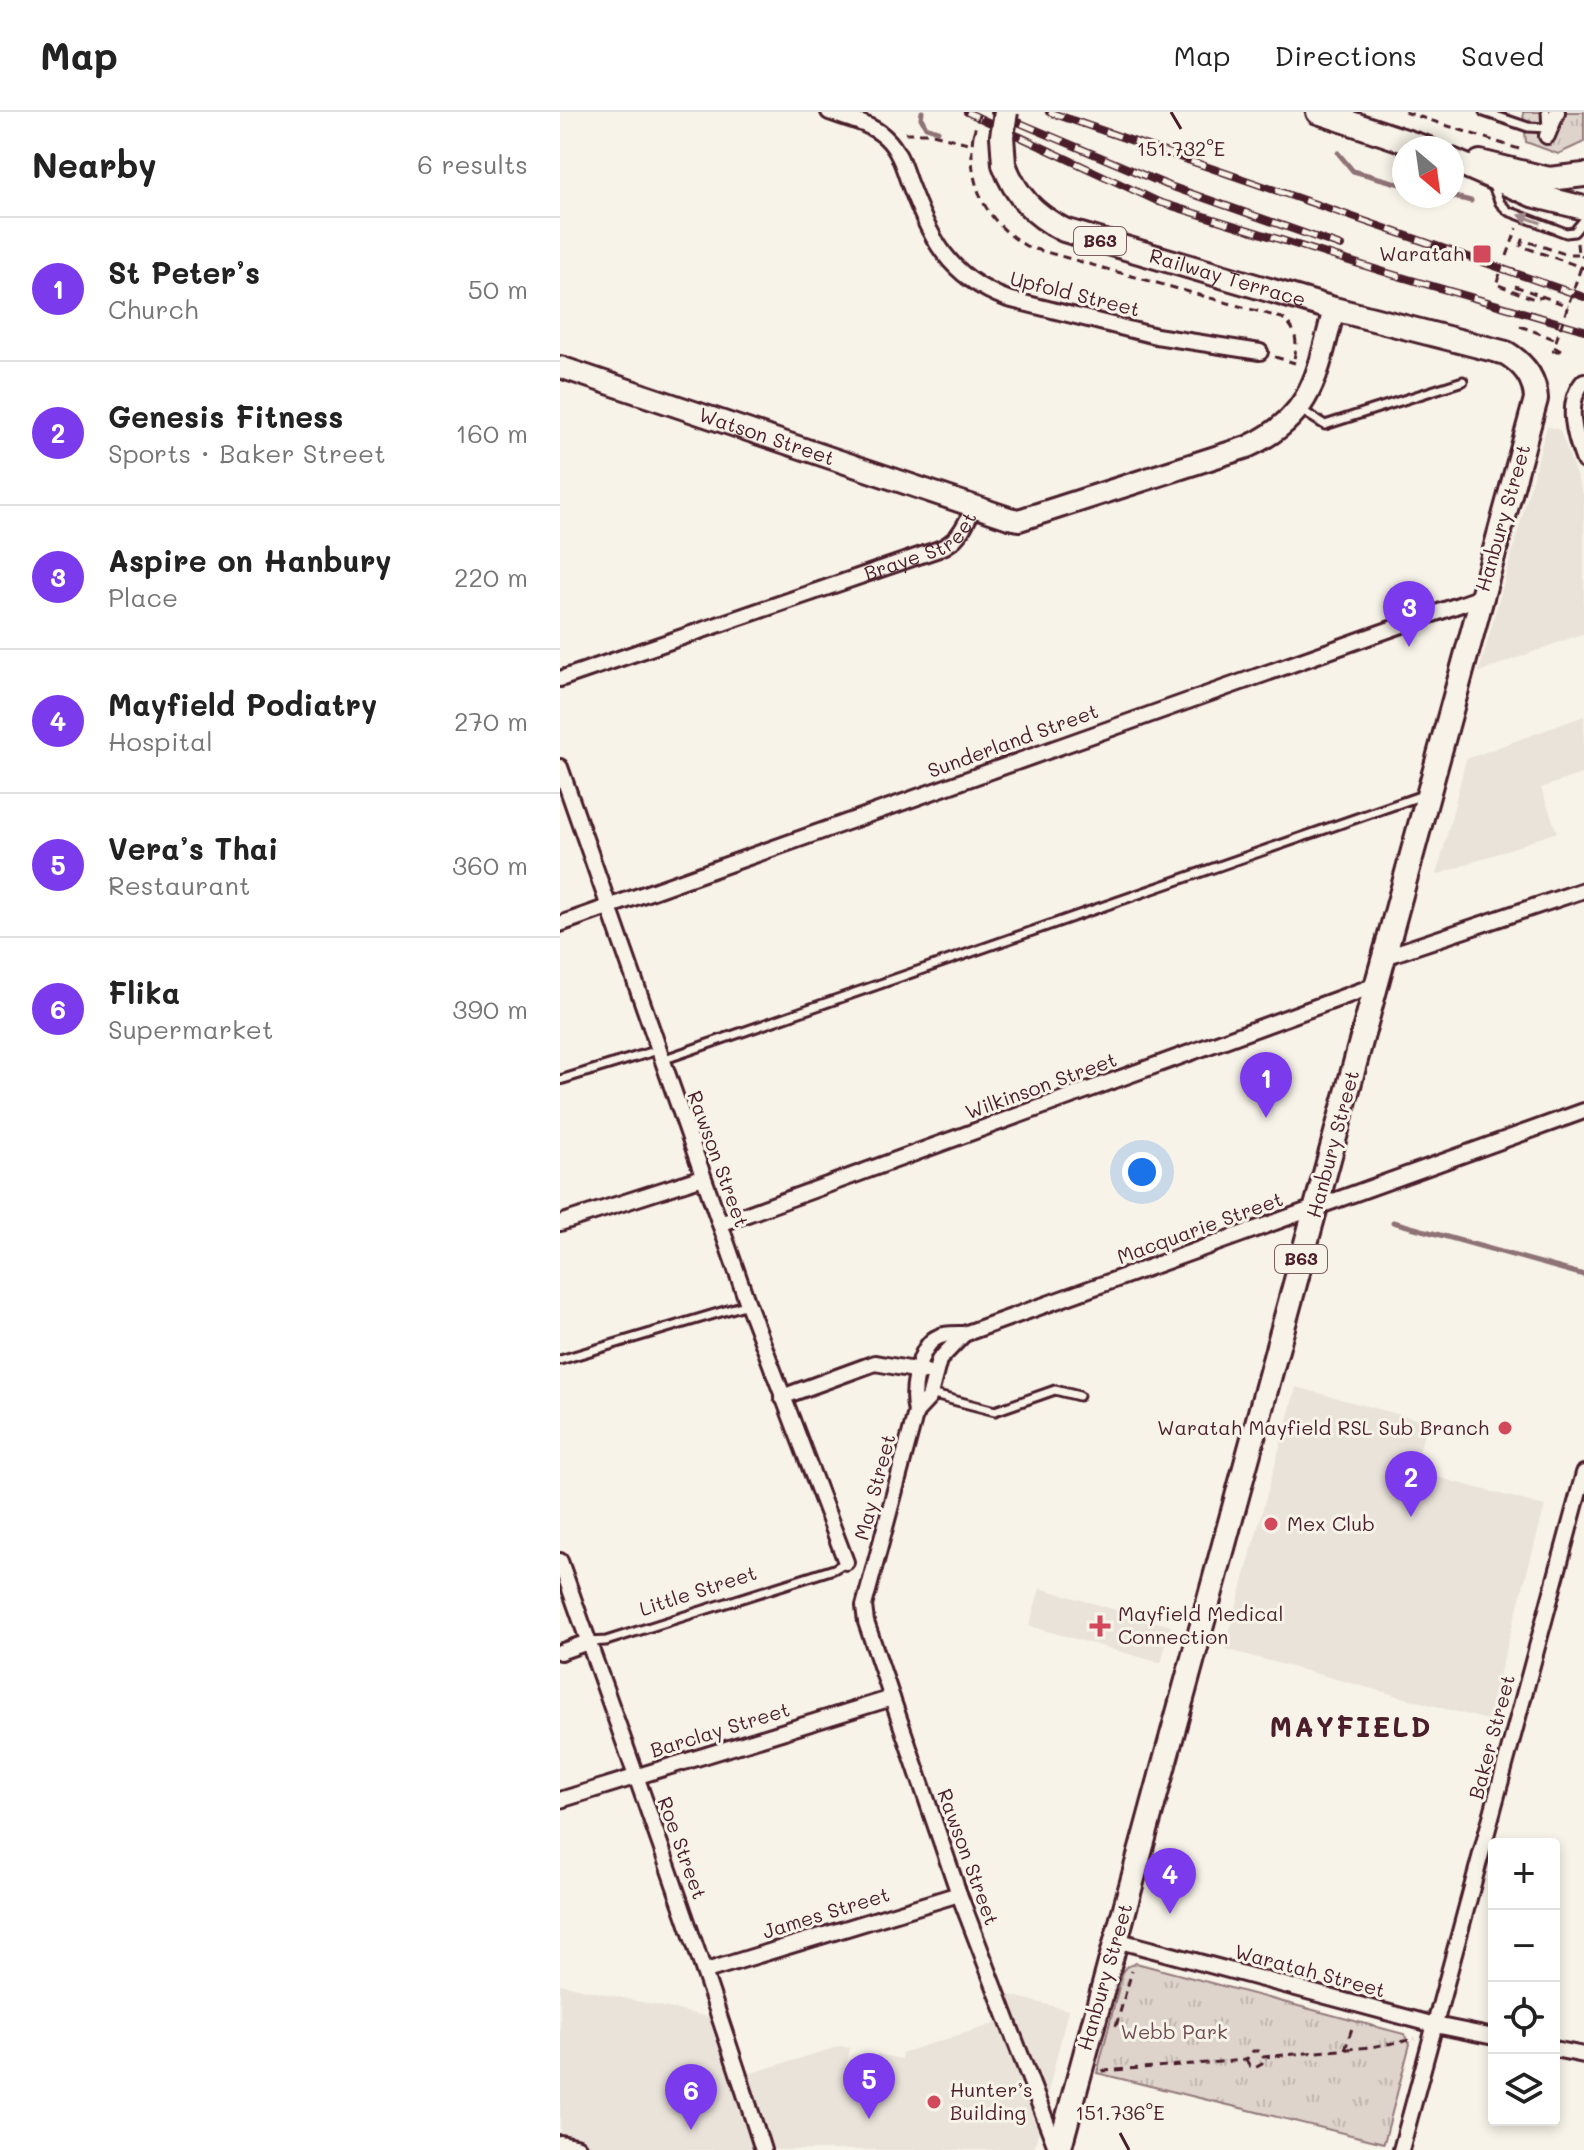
<!DOCTYPE html>
<html lang="en">
<head>
<meta charset="utf-8">
<style>
  :root { --surface:#fff; --page:#f2f2f2; --text:#222; --muted:#767676; --line:#e0e0e0; --accent:#7c3aed }
  body { margin:0; font-family:Mali,sans-serif; background:var(--page); color:var(--text) }
  .controls { position:absolute; right:24px; bottom:24px; display:grid; overflow:hidden; border-radius:8px; box-shadow:0 4px 12px #0003 }
  .controls button { width:72px; height:72px; display:grid; place-items:center; padding:0; border:0; border-bottom:2px solid var(--line); background:var(--surface); color:var(--text); font:40px sans-serif }
  .compass { position:absolute; left:832px; top:24px; width:72px; height:72px; border-radius:50%; background:var(--surface); box-shadow:0 4px 12px #0003; rotate:151deg }
  .you { position:absolute; left:582px; top:1060px; width:28px; height:28px; margin:-20px; border:6px solid #fff; border-radius:50%; background:#1a73e8; box-shadow:0 0 0 12px #1a73e833 }
  .badge { display:grid; place-items:center; width:52px; height:52px; border-radius:50%; background:var(--accent); color:#fff; font-size:26px; font-weight:700 }
  .pin { position:absolute; translate:-50% -66px; filter:drop-shadow(0 2px 4px #0008) }
  .pin::after { content:''; position:absolute; top:42px; width:28px; height:24px; background:inherit; clip-path:polygon(0 0,100% 0,50% 100%) }
  .list { margin:0; padding:0; list-style:none }
  h2 { display:flex; justify-content:space-between; align-items:center; height:104px; margin:0; padding:0 32px; font-size:34px }
  h2 small { font-size:26px; font-weight:400; color:var(--muted) }
  .list li { display:grid; grid-template-columns:52px 1fr auto; gap:24px; align-items:center; box-sizing:border-box; height:144px; padding:0 32px; border-top:2px solid var(--line) }
  .list b { display:block; font-size:30px; white-space:nowrap }
  .list p { margin:0; font-size:26px; white-space:nowrap; color:var(--muted) }
  .list em { font-size:26px; font-style:normal; color:var(--muted) }
  .icon { flex:none; width:44px; height:44px; fill:none; stroke:currentColor; stroke-width:2; stroke-linecap:round; stroke-linejoin:round }
  .map { position:relative; flex:none; width:1024px; height:2038px; overflow:hidden }
  header { display:flex; align-items:center; gap:48px; box-sizing:border-box; height:112px; padding:0 40px; background:var(--surface); border-bottom:2px solid var(--line) }
  header strong { font-size:38px }
  nav { display:flex; gap:44px; margin-inline-start:auto; font-size:28px }
  main { display:flex }
  aside { flex:1; background:var(--surface) }
  .map>svg:first-child { display:block }
  .built { fill:#eae3da }
  .park { fill:url(#park-tufts); stroke:#947a7c; stroke-width:2 }
  .lines { fill:none; stroke-linecap:round; stroke-linejoin:round }
  .stream { stroke:#8e7275; stroke-width:5 }
  .lane-casing { stroke:#4a1f2b; stroke-width:13 }
  .street-casing { stroke:#4a1f2b; stroke-width:20 }
  .secondary-casing { stroke:#4a1f2b; stroke-width:26 }
  .primary-casing { stroke:#4a1f2b; stroke-width:28 }
  .path { stroke:#4a1f2b; stroke-width:3; stroke-dasharray:8 6; stroke-linecap:butt }
  .lane { stroke:#f7f3e8; stroke-width:7 }
  .street { stroke:#f7f3e8; stroke-width:14 }
  .secondary { stroke:#f7f3e8; stroke-width:20 }
  .primary { stroke:#f7f3e8; stroke-width:22 }
  .rail-casing { stroke:#4a1f2b; stroke-width:8 }
  .rail { stroke:#f7f3e8; stroke-width:5; stroke-dasharray:15; stroke-linecap:butt }
  .primary-bridge-casing { stroke:#4a1f2b; stroke-width:28; stroke-linecap:butt }
  .path-bridge { stroke:#4a1f2b; stroke-width:3; stroke-dasharray:8 6; stroke-linecap:butt }
  .primary-bridge { stroke:#f7f3e8; stroke-width:22 }
  .oneway { fill:#a0898a }
  .ticks { fill:none; stroke:#4a1f2b; stroke-width:3 }
  .poi-dot { fill:#d1495b; stroke:#f7f3e8; stroke-width:3 }
  .labels { text-anchor:middle; stroke-width:6; stroke-linejoin:round; paint-order:stroke }
  .shield { fill:#f7f3e8; stroke:#7e5f64; stroke-width:2 }
  .shield-label { font-size:18px; font-weight:bold; fill:#4a1f2b }
  .poi-label { font-size:20px; fill:#4a1f2b; stroke:#f7f3e8; text-anchor:start }
  .street-label { font-size:20px; fill:#4a1f2b; stroke:#f7f3e8 }
  .park-label { font-size:20px; fill:#6f4c53; stroke:#f7f3e8 }
  .district-label { font-size:28px; font-weight:bold; letter-spacing:2px; fill:#4a1f2b; stroke:#f7f3e8 }
  .ticks-label { font-size:20px; text-anchor:middle; fill:#4a1f2b; stroke:#f7f3e8; stroke-width:6; stroke-linejoin:round; paint-order:stroke }
</style>
</head>
<body>
<header>
<strong>Map</strong>
<nav><a>Map</a><a>Directions</a><a>Saved</a></nav>
</header>
<main>
<aside>
<h2>Nearby<small>6 results</small></h2>
<ul class="list">
<li><span class="badge">1</span><div><b>St Peter’s</b><p>Church</p></div><em>50 m</em></li>
<li><span class="badge">2</span><div><b>Genesis Fitness</b><p>Sports · Baker Street</p></div><em>160 m</em></li>
<li><span class="badge">3</span><div><b>Aspire on Hanbury</b><p>Place</p></div><em>220 m</em></li>
<li><span class="badge">4</span><div><b>Mayfield Podiatry</b><p>Hospital</p></div><em>270 m</em></li>
<li><span class="badge">5</span><div><b>Vera’s Thai</b><p>Restaurant</p></div><em>360 m</em></li>
<li><span class="badge">6</span><div><b>Flika</b><p>Supermarket</p></div><em>390 m</em></li>
</ul>
</aside>
<div class="map">
<svg width="1024" height="2038" viewBox="0 0 1024 2038">
  <defs>
    <pattern id="park-tufts" width="24" height="20" patternUnits="userSpaceOnUse" patternTransform="scale(2)"><rect width="24" height="20" fill="#ded4cc"/><path d="M3 7l-1-3M5 7V3M7 7l1-3M15 17l-1-3M17 17v-4M19 17l1-3" fill="none" stroke="#c0b6af"/></pattern>
  </defs>
  <rect width="100%" height="100%" fill="#f7f3e8"/>
  <filter id="ink" filterUnits="userSpaceOnUse"><feTurbulence type="fractalNoise" baseFrequency=".0125" numOctaves="2"/><feDisplacementMap in="SourceGraphic" scale="16" xChannelSelector="R" yChannelSelector="G"/><feConvolveMatrix kernelMatrix="1 2 1 2 8 2 1 2 1" color-interpolation-filters="sRGB"/></filter>
  <g filter="url(#ink)">
    <g class="built">
      <path d="M987,314L1000,318L1024,385V521L919,560Z"/>
      <path d="M1024,604V661L981,676L997,720L877,763L906,647Z"/>
      <path d="M736,1275L867,1310L854,1359L985,1394L927,1608L665,1537Z"/>
      <path d="M480,1476L611,1514L601,1551L469,1514Z"/>
      <path d="M0,1872L153,1906L178,1965L281,1934L290,1936L285,1958L312,1964L317,1942L342,1947L341,1941L434,1912L446,1882L508,1898L474,2038H0Z"/>
    </g>
    <g class="park">
      <path d="M963,0H1024V30L998,42L966,30Z"/>
      <path d="M576,1851L844,1922L850,1932L824,2031L537,1961L563,1859L566,1855Z"/>
    </g>
    <g class="lines">
      <g class="stream">
        <path d="M362,0L361,6L366,15L378,19"/>
        <path d="M778,41L793,59L844,73"/>
        <path d="M891,84L911,89"/>
        <path d="M833,1110L1024,1163"/>
      </g>
      <defs>
        <g id="lane">
          <path d="M924,0L968,15L987,16L986,0"/>
          <path d="M932,72L940,91L948,99L1006,121L1014,120L1024,108"/>
          <path d="M741,298L765,313L903,269"/>
          <path d="M102,948L863,683"/>
          <path d="M0,968L98,938"/>
          <path d="M0,1248L188,1192"/>
          <path d="M370,1282L435,1299L495,1278L519,1284"/>
          <path d="M29,1530L46,1529L274,1457L286,1450"/>
        </g>
        <g id="street">
          <path d="M269,0C287,7 310,11 325,25C338,37 343,53 348,68C370,125 387,165 448,187L596,224L700,240"/>
          <path d="M987,24L997,0"/>
          <path d="M1024,269C1004,291 1015,325 1024,349"/>
          <path id="s1" d="M0,567L379,437C399,429 405,413 414,395"/>
          <path d="M0,655L188,1192L286,1450"/>
          <path d="M0,812L921,485"/>
          <path d="M824,845L1024,778"/>
          <path d="M0,1111L143,1065"/>
          <path d="M160,1112L816,873"/>
          <path d="M404,1222L379,1248L369,1286L356,1300L304,1494L306,1510L399,1782L497,2038"/>
          <path d="M222,1285L315,1251L366,1260"/>
          <path d="M356,1300C351,1281 357,1242 373,1228C382,1221 393,1222 404,1222L1024,999"/>
          <path d="M0,1449C69,1645 140,1840 203,2038"/>
          <path d="M0,1540L28,1530"/>
          <path d="M0,1688L332,1586"/>
          <path d="M556,1828L875,1913L934,1925"/>
          <path d="M146,1859L399,1782"/>
          <path d="M994,1937L1024,1943"/>
          <path d="M841,2038L1024,1361"/>
        </g>
        <g id="secondary">
          <path id="s2" d="M0,255L449,406L459,408L687,335C754,304 757,262 774,197"/>
        </g>
        <g id="primary">
          <path d="M758,0L866,36"/>
          <path d="M892,48L972,83L1024,96"/>
          <path d="M920,50L989,67L1024,63"/>
          <path id="s3" d="M444,52C455,83 474,103 504,118L774,197L946,241C964,252 975,266 976,287L499,2038"/>
          <path d="M0,2035L15,2038"/>
        </g>
      </defs>
      <use href="#lane" class="lane-casing"/>
      <use href="#street" class="street-casing"/>
      <use href="#secondary" class="secondary-casing"/>
      <use href="#primary" class="primary-casing"/>
      <g class="path">
        <path d="M845,0L959,37"/>
        <path d="M345,21H369L412,32"/>
        <path d="M413,23C407,72 425,110 468,135L722,206C738,216 738,234 733,250"/>
        <path d="M1017,131L1018,142L1024,145"/>
        <path d="M1018,142H1005L963,128L961,134L1024,156"/>
        <path d="M947,144L957,116"/>
        <path d="M940,162L936,172L974,187L983,185"/>
        <path d="M955,174L1008,194"/>
        <path d="M960,214L997,228"/>
        <path d="M992,239H1001"/>
        <path d="M715,245L735,251"/>
        <path d="M556,1914L572,1859"/>
        <path d="M785,1938L792,1916"/>
        <path d="M686,1948L690,1954L695,1956L702,1952L703,1945"/>
        <path d="M542,1959L686,1948L693,1939H699L703,1945L811,1935L855,1927"/>
      </g>
      <use href="#lane" class="lane"/>
      <use href="#street" class="street"/>
      <use href="#secondary" class="secondary"/>
      <use href="#primary" class="primary"/>
      <defs>
        <g id="rail">
          <path d="M407,0L599,90L831,162L1024,218"/>
          <path d="M434,0L607,73L781,134"/>
          <path d="M489,0L1024,185"/>
        </g>
      </defs>
      <use href="#rail" class="rail-casing"/>
      <use href="#rail" class="rail"/>
      <defs>
        <path id="primary-bridge" d="M444,52L442,24L446,0"/>
      </defs>
      <use href="#primary-bridge" class="primary-bridge-casing"/>
      <g class="path-bridge">
        <path d="M413,23L420,0"/>
        <path d="M1001,239L994,235L1021,155"/>
      </g>
      <use href="#primary-bridge" class="primary-bridge"/>
    </g>
    <defs><path id="oneway-solid" d="M-6-.8H1V-3.2L6.5 0L1 3.2V.8H-6Z" transform="scale(2)"/></defs>
    <use class="oneway" href="#oneway-solid" transform="translate(970 107) rotate(-160)"/>
  </g>
  <path class="ticks" d="M611,0L621,17M560,2021L569,2038"/>
  <g class="poi-dot">
    <rect x="912" y="132" width="20" height="20" rx="4"/>
    <circle cx="945" cy="1316" r="8"/>
    <circle cx="711" cy="1412" r="8"/>
    <path d="M536 1502h8v8h8v8h-8v8h-8v-8h-8v-8h8z"/>
    <circle cx="374" cy="1990" r="8"/>
  </g>
  <g class="labels">
    <g class="shield">
      <rect x="514" y="115" width="52" height="28" rx="6"/>
      <rect x="715" y="1133" width="52" height="28" rx="6"/>
    </g>
    <g class="shield-label">
      <text x="540" y="135">B63</text>
      <text x="741" y="1153">B63</text>
    </g>
    <g class="poi-label">
      <text x="904" y="149" text-anchor="end">Waratah</text>
      <text x="929" y="1323" text-anchor="end">Waratah Mayfield RSL Sub Branch</text>
      <text x="727" y="1419">Mex Club</text>
      <text x="558" y="1509">Mayfield Medical<tspan x="558" dy="23">Connection</tspan></text>
      <text x="390" y="1985">Hunter’s<tspan x="390" dy="23">Building</tspan></text>
    </g>
    <g class="street-label">
      <text dy="7" stroke="none"><textPath href="#s3" startOffset="262">Railway Terrace</textPath></text>
      <text transform="translate(515 182) rotate(14)" y="7">Upfold Street</text>
      <text dy="7" stroke="none"><textPath href="#s2" startOffset="218">Watson Street</textPath></text>
      <text transform="translate(943 406) rotate(-74)" y="7">Hanbury Street</text>
      <text dy="7" stroke="none"><textPath href="#s1" startOffset="386">Braye Street</textPath></text>
      <text transform="translate(453 629) rotate(-20)" y="7">Sunderland Street</text>
      <text transform="translate(481 974) rotate(-20)" y="7">Wilkinson Street</text>
      <text transform="translate(773 1032) rotate(-75)" y="7">Hanbury Street</text>
      <text transform="translate(158 1047) rotate(70)" y="7">Rawson Street</text>
      <text transform="translate(640 1116) rotate(-20)" y="7">Macquarie Street</text>
      <text transform="translate(315 1375) rotate(-75)" y="7">May Street</text>
      <text transform="translate(138 1479) rotate(-18)" y="7">Little Street</text>
      <text transform="translate(160 1618) rotate(-17)" y="7">Barclay Street</text>
      <text transform="translate(932 1625) rotate(-75)" y="7">Baker Street</text>
      <text transform="translate(122 1736) rotate(70)" y="7">Roe Street</text>
      <text transform="translate(408 1745) rotate(70)" y="7">Rawson Street</text>
      <text transform="translate(266 1801) rotate(-17)" y="7">James Street</text>
      <text transform="translate(750 1859) rotate(15)" y="7">Waratah Street</text>
      <text transform="translate(545 1865) rotate(-74)" y="7">Hanbury Street</text>
    </g>
    <g class="park-label">
      <text x="614" y="1927">Webb Park</text>
    </g>
    <g class="district-label">
      <text x="791" y="1625">MAYFIELD</text>
    </g>
  </g>
  <g class="ticks-label">
    <text x="621" y="44">151.732°E</text>
    <text x="560" y="2008">151.736°E</text>
  </g>
</svg>
<div class="controls">
<button>+</button>
<button>−</button>
<button><svg class="icon" aria-label="locate" viewBox="0 0 24 24"><circle cx="12" cy="12" r="6"/><path d="M12 2v4M12 18v4M2 12h4M18 12h4"/></svg></button>
<button><svg class="icon" aria-label="layers" viewBox="0 0 24 24"><path d="M12 4l9 5-9 5-9-5zM3 14l9 5 9-5"/></svg></button>
</div>
<svg class="compass" viewBox="-18 -18 36 36"><path d="M0-13l5 13h-10z" fill="#e53935"/><path d="M0 13l5-13h-10z" fill="#767676"/></svg>
<div class="you"></div>
<div class="pin badge" style="left:706px;top:1006px">1</div>
<div class="pin badge" style="left:851px;top:1405px">2</div>
<div class="pin badge" style="left:849px;top:535px">3</div>
<div class="pin badge" style="left:610px;top:1802px">4</div>
<div class="pin badge" style="left:309px;top:2007px">5</div>
<div class="pin badge" style="left:131px;top:2018px">6</div>
</div>
</main>
</body>
</html>
